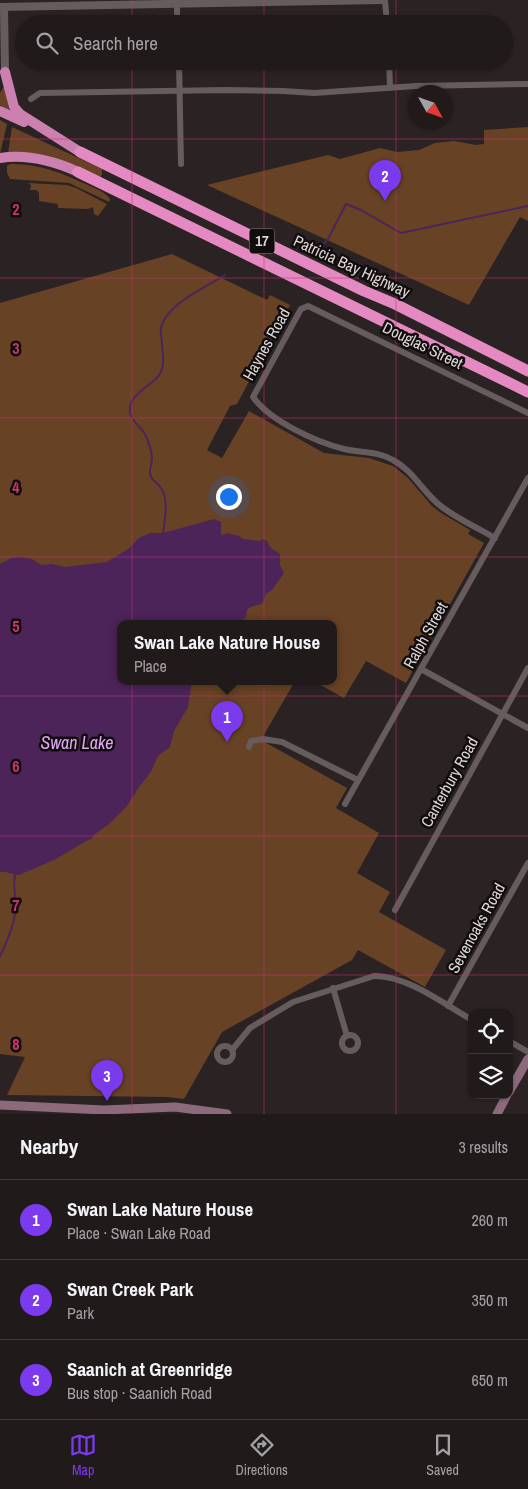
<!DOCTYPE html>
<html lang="en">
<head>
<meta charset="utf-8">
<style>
  :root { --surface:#201a1b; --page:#2d2728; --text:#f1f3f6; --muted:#a2a1a3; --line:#3d383a; --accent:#7c3aed }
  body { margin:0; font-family:"Archivo Narrow",sans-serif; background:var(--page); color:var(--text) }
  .controls { position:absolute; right:15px; bottom:15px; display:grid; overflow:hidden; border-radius:10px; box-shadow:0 1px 4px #0004 }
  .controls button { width:45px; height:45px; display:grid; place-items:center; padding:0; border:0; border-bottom:1px solid var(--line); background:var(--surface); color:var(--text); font:25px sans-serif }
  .compass { position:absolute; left:408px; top:85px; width:45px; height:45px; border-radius:50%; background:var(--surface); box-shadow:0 1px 4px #0004; rotate:130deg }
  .you { position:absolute; left:228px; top:496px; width:18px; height:18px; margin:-12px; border:4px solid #fff; border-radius:50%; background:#1a73e8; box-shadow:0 0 0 8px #1a73e833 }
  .badge { display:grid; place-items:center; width:32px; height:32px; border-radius:50%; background:var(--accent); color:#fff; font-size:16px; font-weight:700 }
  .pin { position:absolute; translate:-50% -41px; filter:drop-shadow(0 1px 2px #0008) }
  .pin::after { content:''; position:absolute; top:26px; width:18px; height:15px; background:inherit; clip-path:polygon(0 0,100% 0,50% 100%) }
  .popup { position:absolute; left:117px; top:620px; width:220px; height:65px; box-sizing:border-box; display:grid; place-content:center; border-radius:10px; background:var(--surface); filter:drop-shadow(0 1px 4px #0005); font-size:16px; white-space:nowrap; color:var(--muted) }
  .popup b { font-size:19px; color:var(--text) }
  .popup::after { content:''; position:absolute; left:50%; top:100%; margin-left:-10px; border:10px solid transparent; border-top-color:var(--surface) }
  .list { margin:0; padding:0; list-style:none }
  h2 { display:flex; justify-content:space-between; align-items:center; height:65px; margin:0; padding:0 20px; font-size:21px }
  h2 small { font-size:16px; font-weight:400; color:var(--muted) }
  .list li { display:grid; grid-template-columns:32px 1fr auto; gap:15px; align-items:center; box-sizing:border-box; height:80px; padding:0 20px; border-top:1px solid var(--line) }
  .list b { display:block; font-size:19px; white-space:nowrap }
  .list p { margin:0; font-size:16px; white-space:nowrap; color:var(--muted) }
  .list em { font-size:16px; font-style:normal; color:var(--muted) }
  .icon { flex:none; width:28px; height:28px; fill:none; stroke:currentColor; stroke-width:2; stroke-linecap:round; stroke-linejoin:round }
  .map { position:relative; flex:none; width:528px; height:1114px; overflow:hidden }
  .search { position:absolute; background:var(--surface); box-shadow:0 1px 4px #0004; left:15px; right:15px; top:15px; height:55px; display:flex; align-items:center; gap:12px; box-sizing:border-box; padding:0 18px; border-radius:28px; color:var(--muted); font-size:19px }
  .sheet { height:305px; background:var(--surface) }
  nav { display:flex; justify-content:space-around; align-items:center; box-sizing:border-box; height:70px; border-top:1px solid var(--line); background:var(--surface); font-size:14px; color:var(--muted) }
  nav a { display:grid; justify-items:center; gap:2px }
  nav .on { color:var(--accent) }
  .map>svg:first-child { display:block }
  .green { fill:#684225 }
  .water { fill:#4d245a }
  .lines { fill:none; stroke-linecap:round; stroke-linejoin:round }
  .stream { stroke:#4d245a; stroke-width:2 }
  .minor { stroke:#665c5e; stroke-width:6 }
  .tertiary { stroke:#665c5e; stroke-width:8 }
  .secondary { stroke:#8c6a7c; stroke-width:9 }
  .trunk { stroke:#cc80af; stroke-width:10 }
  .motorway { stroke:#e589c3; stroke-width:11 }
  .grid { fill:none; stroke:#c6356e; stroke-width:1; stroke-opacity:0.55 }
  .labels { text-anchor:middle; stroke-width:5; stroke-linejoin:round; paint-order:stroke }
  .shield { fill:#110d0d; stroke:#a09a9b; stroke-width:1 }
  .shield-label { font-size:15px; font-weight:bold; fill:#ddd7d8 }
  .street-label { font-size:16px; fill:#ddd7d8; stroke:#110d0d }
  .water-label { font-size:18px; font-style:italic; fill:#e4a6f9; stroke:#110d0d }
  .grid-label { font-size:16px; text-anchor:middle; font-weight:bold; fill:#c6356e; stroke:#110d0d; stroke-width:5; stroke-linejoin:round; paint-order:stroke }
</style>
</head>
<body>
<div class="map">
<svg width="528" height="1114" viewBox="0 0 528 1114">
  <rect width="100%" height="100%" fill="#2b2224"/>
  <g class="green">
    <path d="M5,85L9,110L0,105V93Z"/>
    <path d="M0,120L7,124L0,154Z"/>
    <path d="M12,127L102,169V175L100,177L8,153Z"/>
    <path d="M528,127V221L520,217L469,305L207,185L328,155L340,159L380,148L397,152L419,150L435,143L454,141L476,145L484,144V130Z"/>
    <path d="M10,164C38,163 62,173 88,185C95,188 105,192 110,199L109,202L69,183L10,179L7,173V166Z"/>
    <path d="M28,183L67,185L76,188L107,204L98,216L94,214L93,207L88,209L58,208V204L39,201V193L36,190H30L31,185Z"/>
    <path d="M172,254L267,300L270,295L290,305L237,404L230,406L207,450L222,458L249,411L324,453L369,458L393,466L408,478L432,506L441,513L470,530L468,534L484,543L406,683L366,661L344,698L313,681H333V623H121V681H295L261,740L347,788L336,808L379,833L357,873L390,892L379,912L446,950L425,987L358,950L352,960L222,1032L184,1099L168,1097L7,1095L25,1057L0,1054V303Z"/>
  </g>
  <path class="water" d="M214,519L221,522V534L224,535L226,533L239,536L243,539L260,541L262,539C269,540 267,543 271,548C273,550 278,552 280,554V565L284,573L272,590L266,594L263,603C258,606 251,605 247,610L246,617L239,623H121V681H192L188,707L174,731L170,747L158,756L151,772L139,787L127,806L109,824L95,834L91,839L86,841L56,859L19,875C12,875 7,871 0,872V564L11,558L22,557L32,559L41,565L52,564L65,567L107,562L128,549L139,538L150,533H163Z"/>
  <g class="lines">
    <g class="stream">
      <path d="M321,247L328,239L346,204L361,210L401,233L528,206"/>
      <path d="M163,533C165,520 169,500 161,488C158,483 151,480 150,474C149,469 152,464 152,459C152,452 148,440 145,434C140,426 131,421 130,412C128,394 151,387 159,375C165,367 163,355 162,346C162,340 160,332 161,327C168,303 206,287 225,275"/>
      <path d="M0,956C8,940 16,921 16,903C15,893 13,885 15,875"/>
    </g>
    <g class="minor">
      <path d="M385,0L387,24"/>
      <path d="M177,4V24"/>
      <path d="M179,61L181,164"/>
      <path d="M389,61L390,87"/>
      <path d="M31,99L40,93L226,90L283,91L314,93L416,86L528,84"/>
      <path d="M495,538C478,528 458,519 442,507C423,493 414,471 393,460C378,451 361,453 344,449C316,442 270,421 253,397L301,309L308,306L528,413"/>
      <path d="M421,669L528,728"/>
      <path d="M249,747L251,741L263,739L282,742L358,780"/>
      <path d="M345,804L528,478"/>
      <path d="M395,910L528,668"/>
      <path d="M333,988L347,1036"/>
      <path d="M448,1006L528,863"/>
      <circle cx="350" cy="1043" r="8"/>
      <path d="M509,1041L528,1052"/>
      <circle cx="225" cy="1054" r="8"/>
      <path d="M232,1050L250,1028L293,1002L374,976C406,975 444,1004 472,1020"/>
    </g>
    <g class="tertiary">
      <path d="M0,7L383,0"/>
      <path d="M4,7L5,72"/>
    </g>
    <g class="secondary">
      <path d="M509,1092L528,1059"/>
      <path d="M0,1105L104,1110L175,1107L227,1114"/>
      <path d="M497,1114L507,1095"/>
    </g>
    <g class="trunk">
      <path d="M5,72L14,107L20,114L80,152"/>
      <path d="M0,111L24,122"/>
      <path d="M0,158C27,154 54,161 78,172"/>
    </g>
    <g class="motorway">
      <path d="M80,152L364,291L395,304L528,371"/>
      <path d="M78,172L528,392"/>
    </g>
  </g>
  <path class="grid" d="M132,0V24M264,0V24M396,0V24M132,61V1114M264,61V1114M396,61V1114M0,139H528M0,278H528M0,418H528M0,557H528M0,696H528M0,836H528M0,975H528"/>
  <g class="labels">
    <rect class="shield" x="249.5" y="228.5" width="25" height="25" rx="4"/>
    <g class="shield-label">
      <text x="262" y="246">17</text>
    </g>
    <g class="street-label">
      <text transform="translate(352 266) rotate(25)" y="6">Patricia Bay Highway</text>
      <text transform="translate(266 344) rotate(-61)" y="6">Haynes Road</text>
      <text transform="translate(423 345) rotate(26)" y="6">Douglas Street</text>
      <text transform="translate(425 635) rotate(-61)" y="6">Ralph Street</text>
      <text transform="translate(449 782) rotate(-61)" y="6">Canterbury Road</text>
      <text transform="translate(476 928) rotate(-61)" y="6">Sevenoaks Road</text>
    </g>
    <g class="water-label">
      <text x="77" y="749">Swan Lake</text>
    </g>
  </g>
  <g class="grid-label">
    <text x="16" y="215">2</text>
    <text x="16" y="354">3</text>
    <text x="16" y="493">4</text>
    <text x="16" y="632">5</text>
    <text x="16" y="772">6</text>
    <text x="16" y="911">7</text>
    <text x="16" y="1050">8</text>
  </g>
</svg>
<div class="controls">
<button><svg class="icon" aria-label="locate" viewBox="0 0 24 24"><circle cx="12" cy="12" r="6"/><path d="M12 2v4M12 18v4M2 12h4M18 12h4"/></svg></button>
<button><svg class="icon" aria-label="layers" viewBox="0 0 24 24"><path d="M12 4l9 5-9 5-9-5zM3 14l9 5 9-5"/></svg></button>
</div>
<svg class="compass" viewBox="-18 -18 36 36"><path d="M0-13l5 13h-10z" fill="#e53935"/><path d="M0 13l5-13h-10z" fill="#a2a1a3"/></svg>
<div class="you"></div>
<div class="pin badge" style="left:227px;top:742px">1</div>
<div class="popup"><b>Swan Lake Nature House</b>Place</div>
<div class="pin badge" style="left:385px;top:201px">2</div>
<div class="pin badge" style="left:107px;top:1101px">3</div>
<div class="search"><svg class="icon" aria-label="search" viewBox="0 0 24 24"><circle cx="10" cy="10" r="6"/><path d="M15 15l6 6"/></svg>Search here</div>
</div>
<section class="sheet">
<h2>Nearby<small>3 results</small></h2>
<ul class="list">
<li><span class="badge">1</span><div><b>Swan Lake Nature House</b><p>Place · Swan Lake Road</p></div><em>260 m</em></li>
<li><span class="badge">2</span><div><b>Swan Creek Park</b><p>Park</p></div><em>350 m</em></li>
<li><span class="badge">3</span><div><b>Saanich at Greenridge</b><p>Bus stop · Saanich Road</p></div><em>650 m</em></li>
</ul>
</section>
<nav>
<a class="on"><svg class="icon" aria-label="map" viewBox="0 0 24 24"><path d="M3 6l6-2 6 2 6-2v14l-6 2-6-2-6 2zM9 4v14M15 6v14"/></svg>Map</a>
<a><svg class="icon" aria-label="directions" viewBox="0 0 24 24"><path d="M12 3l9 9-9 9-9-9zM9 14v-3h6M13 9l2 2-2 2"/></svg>Directions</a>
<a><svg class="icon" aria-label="saved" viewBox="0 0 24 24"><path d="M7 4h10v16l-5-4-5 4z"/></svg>Saved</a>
</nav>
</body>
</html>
